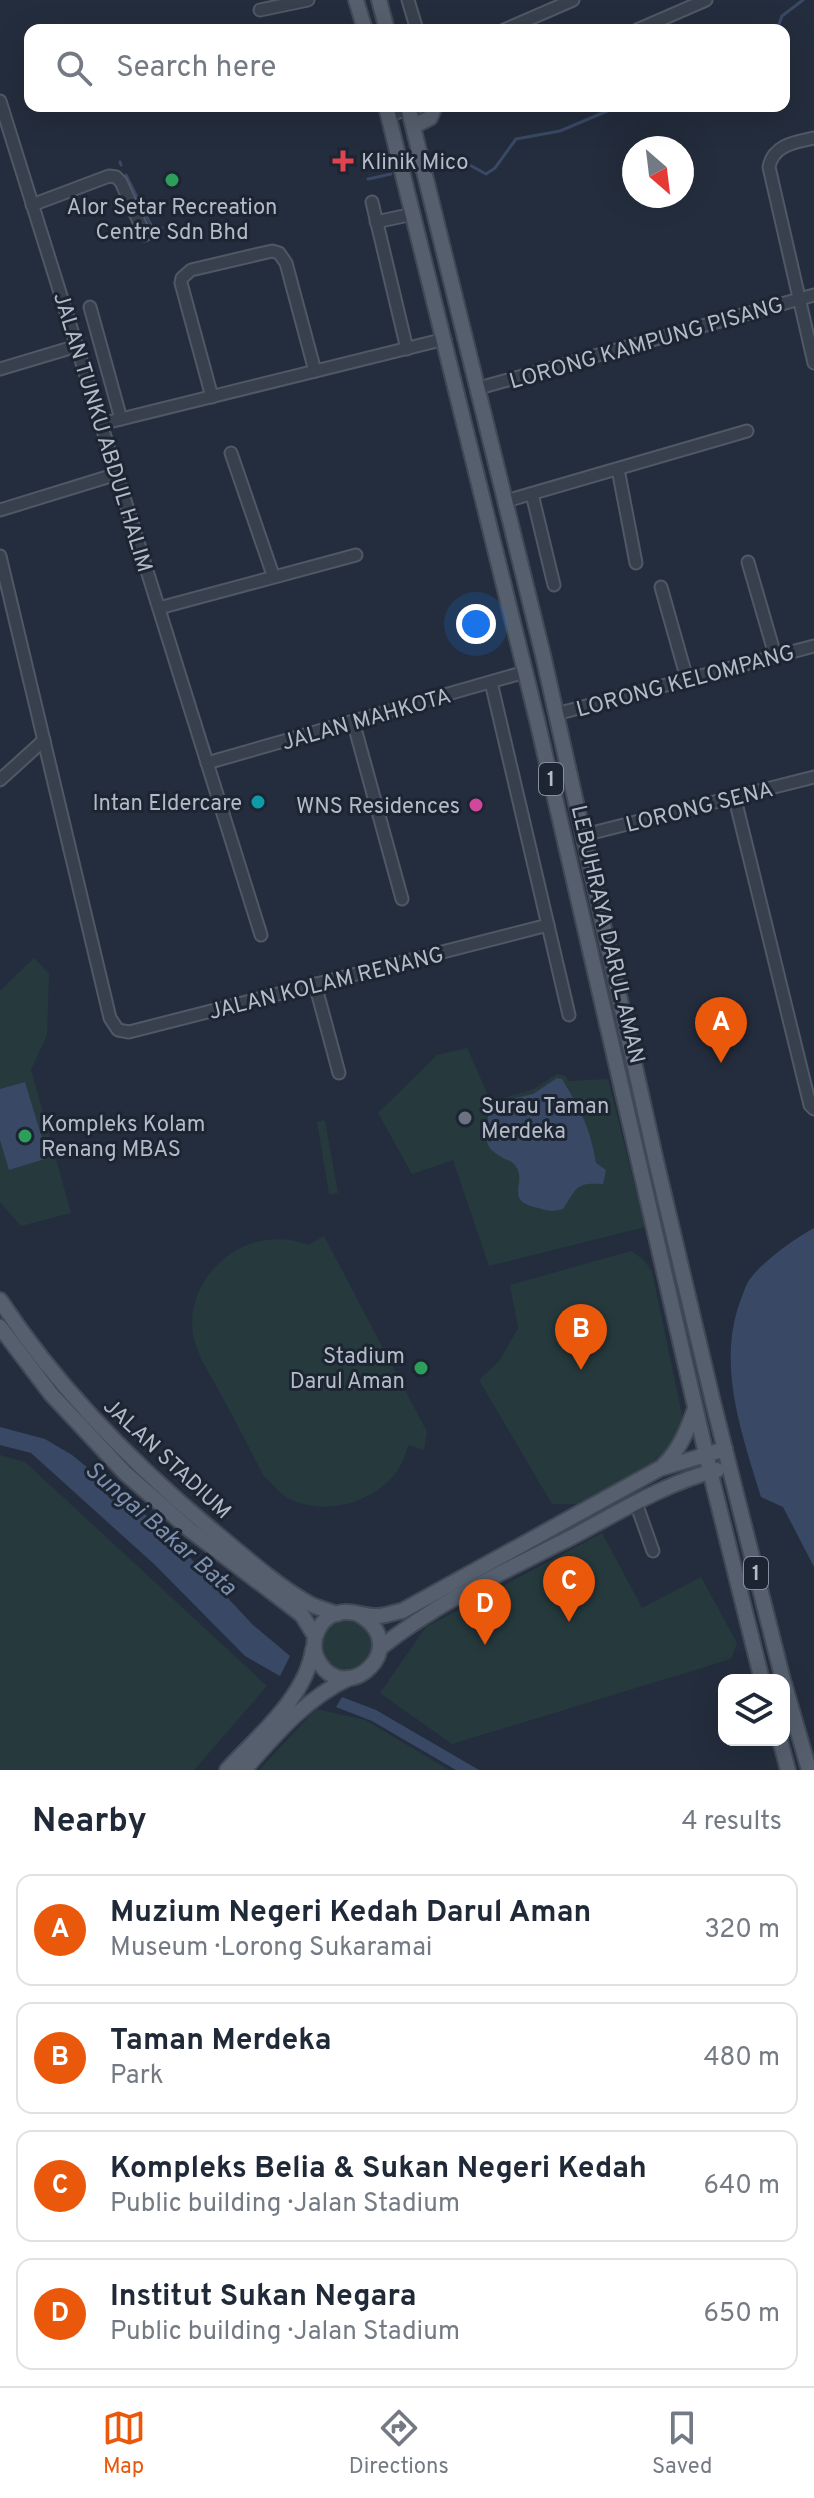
<!DOCTYPE html>
<html lang="en">
<head>
<meta charset="utf-8">
<style>
  :root { --surface:#fff; --page:#f2f2f3; --text:#1f2937; --muted:#747a83; --line:#e0e1e3; --accent:#ea580c }
  body { margin:0; font-family:Overpass,sans-serif; background:var(--page); color:var(--text) }
  .controls { position:absolute; right:24px; bottom:24px; display:grid; overflow:hidden; border-radius:16px; box-shadow:0 8px 32px #0002 }
  .controls button { width:72px; height:72px; display:grid; place-items:center; padding:0; border:0; border-bottom:2px solid var(--line); background:var(--surface); color:var(--text); font:40px sans-serif }
  .compass { position:absolute; left:622px; top:136px; width:72px; height:72px; border-radius:50%; background:var(--surface); box-shadow:0 8px 32px #0002; rotate:152deg }
  .you { position:absolute; left:476px; top:624px; width:28px; height:28px; margin:-20px; border:6px solid #fff; border-radius:50%; background:#1a73e8; box-shadow:0 0 0 12px #1a73e833 }
  .badge { display:grid; place-items:center; width:52px; height:52px; border-radius:50%; background:var(--accent); color:#fff; font-size:26px; font-weight:700 }
  .pin { position:absolute; translate:-50% -66px; filter:drop-shadow(0 2px 4px #0008) }
  .pin::after { content:''; position:absolute; top:42px; width:28px; height:24px; background:inherit; clip-path:polygon(0 0,100% 0,50% 100%) }
  .list { margin:0; padding:0; list-style:none }
  h2 { display:flex; justify-content:space-between; align-items:center; height:104px; margin:0; padding:0 32px; font-size:34px }
  h2 small { font-size:26px; font-weight:400; color:var(--muted) }
  .list li { display:grid; grid-template-columns:52px 1fr auto; gap:24px; align-items:center; box-sizing:border-box; height:112px; margin:0 16px 16px; padding:0 16px; border:2px solid var(--line); border-radius:16px }
  .list b { display:block; font-size:30px; white-space:nowrap }
  .list p { margin:0; font-size:26px; white-space:nowrap; color:var(--muted) }
  .list em { font-size:26px; font-style:normal; color:var(--muted) }
  .icon { flex:none; width:44px; height:44px; fill:none; stroke:currentColor; stroke-width:2; stroke-linecap:round; stroke-linejoin:round }
  .map { position:relative; flex:none; width:814px; height:1770px; overflow:hidden }
  .search { position:absolute; background:var(--surface); box-shadow:0 8px 32px #0002; left:24px; right:24px; top:24px; height:88px; display:flex; align-items:center; gap:20px; box-sizing:border-box; padding:0 28px; border-radius:16px; color:var(--muted); font-size:30px }
  .sheet { height:616px; background:var(--surface) }
  nav { display:flex; justify-content:space-around; align-items:center; box-sizing:border-box; height:112px; border-top:2px solid var(--line); background:var(--surface); font-size:22px; color:var(--muted) }
  nav a { display:grid; justify-items:center; gap:4px }
  nav .on { color:var(--accent) }
  .map>svg:first-child { display:block }
  .green { fill:#263a3e }
  .water { fill:#394864 }
  .lines { fill:none; stroke-linecap:round; stroke-linejoin:round }
  .stream { stroke:#394864; stroke-width:3 }
  .minor-casing { stroke:#505865; stroke-width:15 }
  .major-casing { stroke:#414956; stroke-width:18 }
  .minor { stroke:#38404d; stroke-width:11 }
  .major { stroke:#565f6d; stroke-width:14 }
  .health-dot { fill:#e0444e; stroke:#1d2532; stroke-width:3 }
  .leisure-dot { fill:#2e9e5b; stroke:#1d2532; stroke-width:3 }
  .culture-dot { fill:#0f9aa8; stroke:#1d2532; stroke-width:3 }
  .hotel-dot { fill:#d1479c; stroke:#1d2532; stroke-width:3 }
  .worship-dot { fill:#6b7280; stroke:#1d2532; stroke-width:3 }
  .labels { text-anchor:middle; stroke-width:6; stroke-linejoin:round; paint-order:stroke }
  .shield { fill:#1d2532; stroke:#878e9b; stroke-width:2 }
  .shield-label { font-size:20px; font-weight:bold; fill:#b4bbc8 }
  .poi-label { font-size:22px; fill:#b4bbc8; stroke:#1d2532; text-anchor:start }
  .street-label { font-size:22px; fill:#b4bbc8; stroke:#1d2532 }
  .water-label { font-size:24px; font-style:italic; fill:#7c8faf; stroke:#1d2532 }
</style>
</head>
<body>
<div class="map">
<svg width="814" height="1770" viewBox="0 0 814 1770">
  <rect width="100%" height="100%" fill="#242d3d"/>
  <g class="green">
    <path d="M34,958L49,974L47,1035L31,1070L71,1213L21,1226L0,1202V991Z"/>
    <path d="M467,1048L491,1102L534,1089L557,1074L565,1076L569,1081L608,1079L645,1227L489,1266L453,1160L412,1174L378,1113L437,1055Z"/>
    <path d="M325,1120L338,1193L329,1194L317,1122Z"/>
    <path d="M324,1236L427,1432L424,1450L409,1445C406,1452 403,1461 399,1468C377,1503 323,1518 286,1497C277,1491 271,1482 263,1475C250,1449 237,1424 223,1398C214,1381 201,1362 195,1343C185,1308 202,1273 232,1253C254,1238 283,1235 308,1245Z"/>
    <path d="M631,1251L644,1260L652,1272L683,1420L678,1433L662,1461L590,1504H552L479,1380L500,1360L518,1328L510,1285Z"/>
    <path d="M0,1455L25,1462L267,1686L194,1770H0Z"/>
    <path d="M602,1533L642,1608L701,1577L737,1643L731,1659L452,1744L380,1693L426,1627Z"/>
    <circle cx="347" cy="1645" r="27"/>
    <path d="M316,1709L365,1720L449,1770H259Z"/>
  </g>
  <g class="water">
    <path d="M557,1078L562,1079C581,1111 590,1127 596,1163L606,1170L603,1184C575,1182 577,1188 563,1209C552,1212 549,1211 538,1208C501,1200 530,1182 514,1164C510,1160 508,1161 503,1158C479,1145 488,1135 488,1115L485,1112L490,1104L533,1094Z"/>
    <path d="M25,1082L48,1158L9,1170L0,1140V1089Z"/>
    <path d="M814,1228V1567L783,1507L761,1497C742,1434 716,1364 741,1299C743,1294 745,1287 748,1282C760,1263 794,1239 814,1228Z"/>
    <path d="M0,1427L45,1439L72,1455L164,1530L253,1625L290,1656L280,1676L245,1656L154,1564L31,1453L0,1445Z"/>
    <path d="M342,1697L376,1710L479,1770H456L372,1721L336,1707Z"/>
  </g>
  <g class="lines">
    <g class="stream">
      <path d="M777,30L782,16L803,0"/>
      <path d="M120,162L121,165"/>
      <path d="M436,163L457,158L486,174L495,168L516,139L560,131L619,106"/>
      <path d="M126,175L154,231L162,228"/>
      <path d="M368,179L391,174"/>
    </g>
    <defs>
      <g id="minor">
        <path d="M408,0L417,30"/>
        <path d="M260,10L308,0"/>
        <path d="M504,30L573,0"/>
        <path d="M637,30L706,0"/>
        <path d="M0,101L261,935"/>
        <path d="M388,115L421,106"/>
        <path d="M814,138C795,142 773,145 769,167L814,363"/>
        <path d="M372,202L407,349"/>
        <path d="M32,205L109,176L116,177L121,182L145,235"/>
        <path d="M376,222L413,214"/>
        <path d="M90,307L121,419"/>
        <path d="M0,369L77,346"/>
        <path d="M479,388L814,295"/>
        <path d="M212,397L181,283L182,278L191,270L272,251L279,253L286,263L315,371"/>
        <path d="M101,424L445,339"/>
        <path d="M231,453L273,575"/>
        <path d="M618,469L636,563"/>
        <path d="M532,494L554,585"/>
        <path d="M506,501L747,431"/>
        <path d="M0,510L117,474"/>
        <path d="M0,556L110,1018L118,1030L129,1032L548,925"/>
        <path d="M748,562L775,655"/>
        <path d="M661,587L687,679"/>
        <path d="M159,608L356,555"/>
        <path d="M491,682L569,1015"/>
        <path d="M556,714L814,646"/>
        <path d="M353,721L402,899"/>
        <path d="M207,763L525,672"/>
        <path d="M0,780L44,740"/>
        <path d="M734,795L810,1105L814,1109"/>
        <path d="M584,835L814,777"/>
        <path d="M315,984L339,1073"/>
        <path d="M636,1503L653,1551"/>
      </g>
      <g id="major">
        <path d="M356,0L365,30"/>
        <path d="M379,0L387,30"/>
        <path d="M386,106L537,720L710,1471L762,1680"/>
        <path d="M408,106L543,655L656,1161L713,1402L783,1680"/>
        <path d="M414,126L430,118L435,106"/>
        <path d="M0,1300C57,1387 131,1462 211,1529C242,1554 273,1583 308,1603C317,1608 327,1610 337,1614"/>
        <path d="M0,1327L51,1394L125,1473L190,1530L302,1615L315,1636"/>
        <path d="M663,1466C680,1449 687,1431 695,1409"/>
        <path d="M358,1614C415,1646 346,1708 319,1662C306,1641 321,1612 346,1612C357,1612 367,1617 378,1616C385,1616 394,1612 402,1611L659,1469L725,1449"/>
        <path d="M380,1648C437,1602 507,1570 572,1537C619,1512 665,1483 717,1470"/>
        <path d="M784,1683L809,1770"/>
        <path d="M780,1740L788,1770"/>
        <path d="M227,1770C259,1735 306,1697 313,1649"/>
        <path d="M244,1770C276,1734 305,1699 349,1678"/>
      </g>
    </defs>
    <use href="#minor" class="minor-casing"/>
    <use href="#major" class="major-casing"/>
    <use href="#minor" class="minor"/>
    <use href="#major" class="major"/>
  </g>
  <path class="health-dot" d="M339 149h8v8h8v8h-8v8h-8v-8h-8v-8h8z"/>
  <g class="leisure-dot">
    <circle cx="172" cy="180" r="8"/>
    <circle cx="25" cy="1136" r="8"/>
    <circle cx="421" cy="1368" r="8"/>
  </g>
  <circle class="culture-dot" cx="258" cy="802" r="8"/>
  <circle class="hotel-dot" cx="476" cy="805" r="8"/>
  <circle class="worship-dot" cx="465" cy="1118" r="8"/>
  <g class="labels">
    <g class="shield">
      <rect x="539" y="763" width="24" height="32" rx="6"/>
      <rect x="744" y="1557" width="24" height="32" rx="6"/>
    </g>
    <g class="shield-label">
      <text x="551" y="786">1</text>
      <text x="756" y="1580">1</text>
    </g>
    <g class="poi-label">
      <text x="361" y="169">Klinik Mico</text>
      <text x="172" y="214" text-anchor="middle">Alor Setar Recreation<tspan x="172" dy="25">Centre Sdn Bhd</tspan></text>
      <text x="242" y="810" text-anchor="end">Intan Eldercare</text>
      <text x="460" y="813" text-anchor="end">WNS Residences</text>
      <text x="481" y="1113">Surau Taman<tspan x="481" dy="25">Merdeka</tspan></text>
      <text x="41" y="1131">Kompleks Kolam<tspan x="41" dy="25">Renang MBAS</tspan></text>
      <text x="405" y="1363" text-anchor="end">Stadium<tspan x="405" dy="25">Darul Aman</tspan></text>
    </g>
    <g class="street-label">
      <text transform="translate(646 342) rotate(-16)" y="8">LORONG KAMPUNG PISANG</text>
      <text transform="translate(104 432) rotate(73)" y="8">JALAN TUNKU ABDUL HALIM</text>
      <text transform="translate(685 680) rotate(-15)" y="8">LORONG KELOMPANG</text>
      <text transform="translate(366 718) rotate(-16)" y="8">JALAN MAHKOTA</text>
      <text transform="translate(699 806) rotate(-14)" y="8">LORONG SENA</text>
      <text transform="translate(609 934) rotate(77)" y="8">LEBUHRAYA DARUL AMAN</text>
      <text transform="translate(326 982) rotate(-14)" y="8">JALAN KOLAM RENANG</text>
      <text transform="translate(168 1458) rotate(43)" y="8">JALAN STADIUM</text>
    </g>
    <g class="water-label">
      <text transform="translate(161 1528) rotate(41)" y="8">Sungai Bakar Bata</text>
    </g>
  </g>
</svg>
<div class="controls">
<button><svg class="icon" aria-label="layers" viewBox="0 0 24 24"><path d="M12 4l9 5-9 5-9-5zM3 14l9 5 9-5"/></svg></button>
</div>
<svg class="compass" viewBox="-18 -18 36 36"><path d="M0-13l5 13h-10z" fill="#e53935"/><path d="M0 13l5-13h-10z" fill="#747a83"/></svg>
<div class="you"></div>
<div class="pin badge" style="left:721px;top:1063px">A</div>
<div class="pin badge" style="left:581px;top:1370px">B</div>
<div class="pin badge" style="left:569px;top:1622px">C</div>
<div class="pin badge" style="left:485px;top:1645px">D</div>
<div class="search"><svg class="icon" aria-label="search" viewBox="0 0 24 24"><circle cx="10" cy="10" r="6"/><path d="M15 15l6 6"/></svg>Search here</div>
</div>
<section class="sheet">
<h2>Nearby<small>4 results</small></h2>
<ul class="list">
<li><span class="badge">A</span><div><b>Muzium Negeri Kedah Darul Aman</b><p>Museum · Lorong Sukaramai</p></div><em>320 m</em></li>
<li><span class="badge">B</span><div><b>Taman Merdeka</b><p>Park</p></div><em>480 m</em></li>
<li><span class="badge">C</span><div><b>Kompleks Belia &amp; Sukan Negeri Kedah</b><p>Public building · Jalan Stadium</p></div><em>640 m</em></li>
<li><span class="badge">D</span><div><b>Institut Sukan Negara</b><p>Public building · Jalan Stadium</p></div><em>650 m</em></li>
</ul>
</section>
<nav>
<a class="on"><svg class="icon" aria-label="map" viewBox="0 0 24 24"><path d="M3 6l6-2 6 2 6-2v14l-6 2-6-2-6 2zM9 4v14M15 6v14"/></svg>Map</a>
<a><svg class="icon" aria-label="directions" viewBox="0 0 24 24"><path d="M12 3l9 9-9 9-9-9zM9 14v-3h6M13 9l2 2-2 2"/></svg>Directions</a>
<a><svg class="icon" aria-label="saved" viewBox="0 0 24 24"><path d="M7 4h10v16l-5-4-5 4z"/></svg>Saved</a>
</nav>
</body>
</html>
